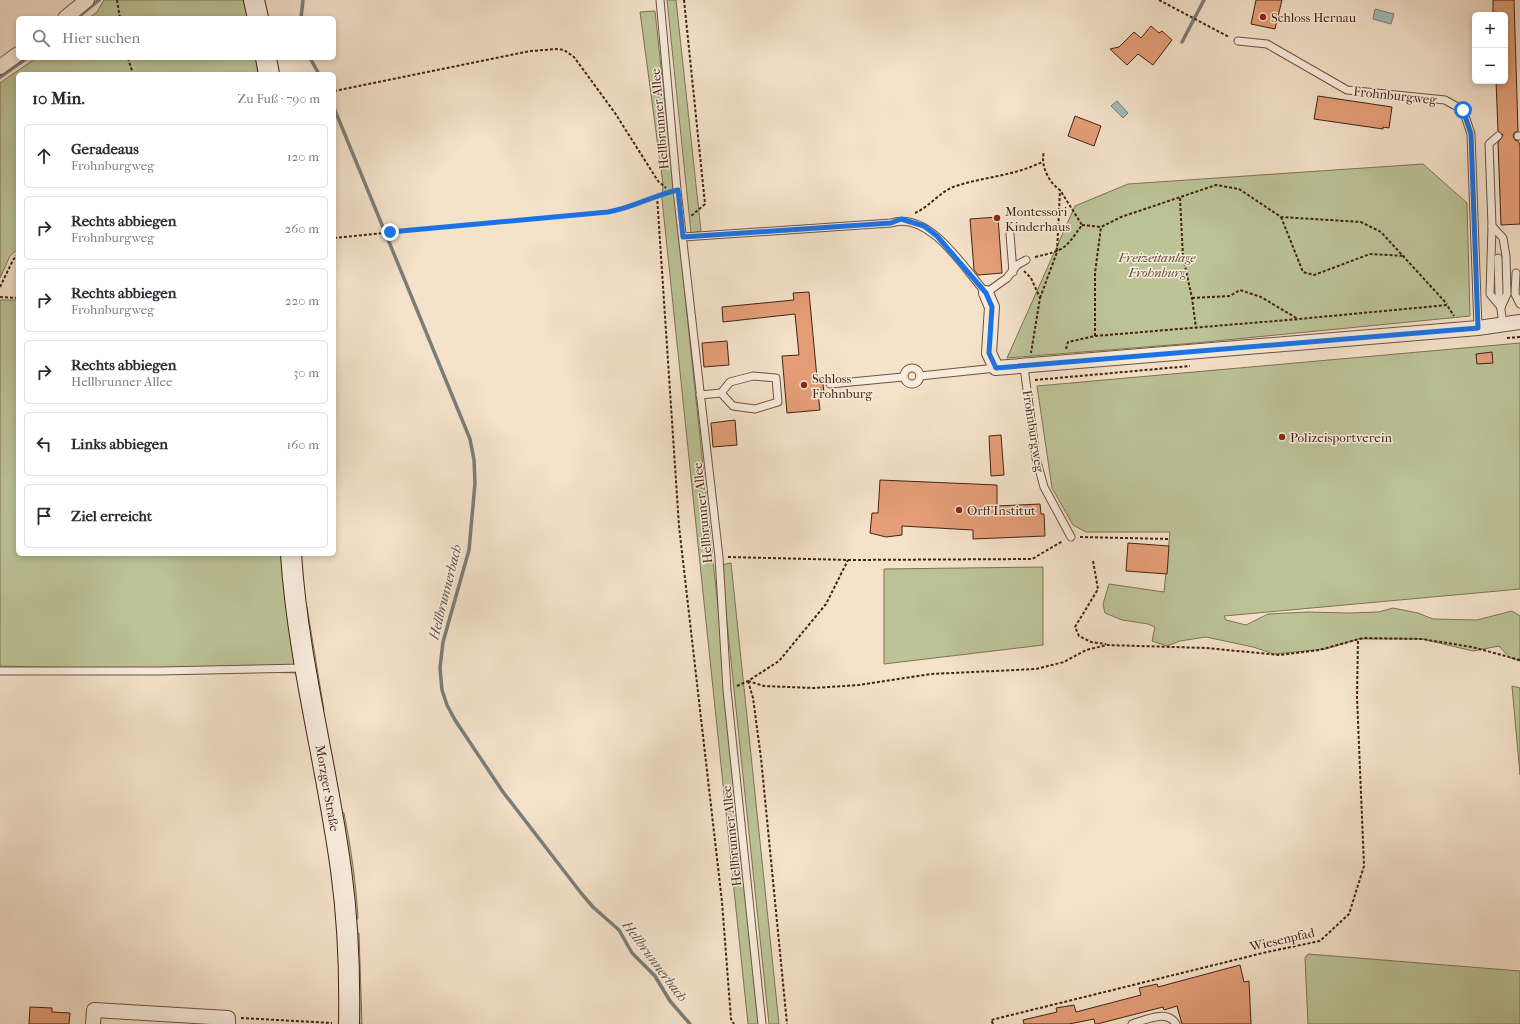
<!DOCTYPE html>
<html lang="de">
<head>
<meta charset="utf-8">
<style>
  :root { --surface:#fff; --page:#f7f7f7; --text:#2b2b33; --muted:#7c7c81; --line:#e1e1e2 }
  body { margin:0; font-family:"IM FELL French Canon",serif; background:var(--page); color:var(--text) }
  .controls { position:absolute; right:12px; top:12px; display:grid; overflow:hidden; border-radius:6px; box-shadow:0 2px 6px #0003 }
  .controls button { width:36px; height:36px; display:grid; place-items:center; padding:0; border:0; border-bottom:1px solid var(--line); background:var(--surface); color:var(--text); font:20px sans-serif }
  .stop { position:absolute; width:12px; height:12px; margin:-9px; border:3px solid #1a73e8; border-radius:50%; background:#fff }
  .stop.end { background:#1a73e8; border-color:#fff; box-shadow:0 1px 4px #0008 }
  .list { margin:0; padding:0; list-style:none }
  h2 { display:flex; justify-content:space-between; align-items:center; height:52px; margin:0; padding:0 16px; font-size:17px }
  h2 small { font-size:13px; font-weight:400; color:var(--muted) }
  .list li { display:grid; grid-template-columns:26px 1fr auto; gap:12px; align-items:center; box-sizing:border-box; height:64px; margin:0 8px 8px; padding:0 8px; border:1px solid var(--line); border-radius:6px }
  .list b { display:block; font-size:15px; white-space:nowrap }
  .list p { margin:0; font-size:13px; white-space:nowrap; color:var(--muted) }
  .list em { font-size:13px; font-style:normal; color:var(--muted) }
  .icon { flex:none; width:22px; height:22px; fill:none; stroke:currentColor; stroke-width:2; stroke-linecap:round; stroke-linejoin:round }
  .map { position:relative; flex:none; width:1520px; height:1024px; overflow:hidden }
  .search { position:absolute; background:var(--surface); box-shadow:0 2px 6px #0003; left:16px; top:16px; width:320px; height:44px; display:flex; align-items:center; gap:10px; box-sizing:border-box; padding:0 14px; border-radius:6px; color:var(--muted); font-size:15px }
  .panel { position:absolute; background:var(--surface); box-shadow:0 2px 6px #0003; left:16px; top:72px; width:320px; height:484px; border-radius:6px }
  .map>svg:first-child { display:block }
  .green { fill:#bbc397; stroke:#807254 }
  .water { fill:#9ebcbd; stroke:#7a7e79 }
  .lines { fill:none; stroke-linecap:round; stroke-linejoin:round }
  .stream { stroke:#7a7e79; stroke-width:3.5 }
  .building { fill:#e59e78; stroke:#442212 }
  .lane-casing { stroke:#705240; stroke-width:9 }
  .street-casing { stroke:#705240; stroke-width:16 }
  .secondary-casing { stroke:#442212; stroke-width:22 }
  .path { stroke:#442212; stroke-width:2; stroke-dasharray:3 2; stroke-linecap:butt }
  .lane { stroke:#f8ecdd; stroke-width:7 }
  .street { stroke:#f8ecdd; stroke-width:14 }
  .secondary { stroke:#f8ecdd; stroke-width:20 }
  .route { stroke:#1a73e8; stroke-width:5 }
  .poi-dot { fill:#8f2418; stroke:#f8ecdd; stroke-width:1.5 }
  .labels { text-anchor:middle; stroke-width:3; stroke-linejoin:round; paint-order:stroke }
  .poi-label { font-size:13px; fill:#442212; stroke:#f8ecdd; text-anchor:start }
  .street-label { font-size:13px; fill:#442212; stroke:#f8ecdd }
  .park-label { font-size:13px; font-style:italic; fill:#624a33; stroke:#f8ecdd }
  .water-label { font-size:14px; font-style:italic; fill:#5f5045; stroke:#f8ecdd }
</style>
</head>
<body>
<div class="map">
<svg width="1520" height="1024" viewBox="0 0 1520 1024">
  <rect width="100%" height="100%" fill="#f4e2ca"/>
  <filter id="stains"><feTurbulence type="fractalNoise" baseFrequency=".005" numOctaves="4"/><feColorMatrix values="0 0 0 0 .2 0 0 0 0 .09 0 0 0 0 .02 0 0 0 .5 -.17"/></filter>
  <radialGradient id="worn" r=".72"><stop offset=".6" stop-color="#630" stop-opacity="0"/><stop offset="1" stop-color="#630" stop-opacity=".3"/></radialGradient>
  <g class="green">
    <path d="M104,0H244L248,18H89L97,12Z"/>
    <path d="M667,0H676L701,231L691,233Z"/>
    <path d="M655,11L762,1024H748L662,199L663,184L640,12Z"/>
    <path d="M36,58H256L260,74H18V249L10,256L0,278V83Z"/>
    <path d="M1423,164L1467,203L1470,316L1195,343L1007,358L1075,206L1128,184Z"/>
    <path d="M0,300H18V554H283L299,673L0,666Z"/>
    <path d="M1520,343V589L1224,616L1226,620L1246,625L1268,614L1308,612L1348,613L1379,612L1393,608L1418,613L1433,619L1477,620L1512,611L1520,616V661L1510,658L1499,646L1473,651L1422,639H1358L1326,649L1274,654L1253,647L1206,637L1180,641L1167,646L1152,641L1155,627L1148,624L1122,620L1105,613L1103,604L1109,584L1164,592L1170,532H1086L1073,525L1052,488L1037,386Z"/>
    <path d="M731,563L779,1024H769L721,565Z"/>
    <path d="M1043,567V645L884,664V569Z"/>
    <path d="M305,605L307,607L324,710L322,712Z"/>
    <path d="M1512,686L1520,688V775Z"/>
    <path d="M341,811L344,813C351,848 356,883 358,918L356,921Z"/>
    <path d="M355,932L359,933L362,1024H356Z"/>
    <path d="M1308,954L1520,971V1024H1308L1305,958Z"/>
  </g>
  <g class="water">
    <path d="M1375,9L1394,14L1391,24L1373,19Z"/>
    <path d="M1117,101L1128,113L1123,118L1111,106Z"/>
  </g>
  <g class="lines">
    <g class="stream">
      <path d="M77,18L99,0"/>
      <path d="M301,18L303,0"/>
      <path d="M1182,42L1204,0"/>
      <path d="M310,58L319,74"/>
      <path d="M0,77L27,58"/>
      <path d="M334,108L470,439L474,460L475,483L469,550L443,642L440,668L442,690L447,705L455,720L503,792L581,893L593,907L619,930L632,953L655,976L670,1001L690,1024"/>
    </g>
  </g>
  <g class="building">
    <path d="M1256,0H1282L1275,29L1251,24Z"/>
    <path d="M1493,0H1514L1518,131L1514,133L1513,136L1515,140L1518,141L1520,145V224L1501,225L1498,143L1503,135L1498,131L1496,81H1505V15H1493Z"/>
    <path d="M1151,26L1159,33L1162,31L1172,40L1153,65L1138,54L1127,65L1110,49L1119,47L1134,32L1141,38Z"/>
    <path d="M1318,96L1392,107L1389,128L1383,127V129L1314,119Z"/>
    <path d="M1075,116L1101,126L1094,146L1068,136Z"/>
    <path d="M998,217L1002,273L978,275L974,270L970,219Z"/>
    <path d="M809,292L817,378L822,377L824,392L818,393L820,410L787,413L782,356L799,355L795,314L723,322L722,307L794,300L793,293Z"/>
    <path d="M727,341L729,365L704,367L702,343Z"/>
    <path d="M1492,352L1493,363L1477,364L1476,354Z"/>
    <path d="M735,420L737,445L713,447L711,423Z"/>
    <path d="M1001,435L1004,475L991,476L989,436Z"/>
    <path d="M880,480L997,485V506L1040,504L1041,514H1044L1045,536L973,539V530L902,526V535L886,537L870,533L872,513H878Z"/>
    <path d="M1128,543L1169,546L1167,574L1126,571Z"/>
    <path d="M1240,965L1244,982L1249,981L1251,1024H1182L1177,1006L1164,1010L1163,1007L1097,1024H1095L1094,1019L1069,1024H1024L1023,1020L1057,1012L1056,1008L1074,1005L1076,1012L1141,995L1139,988L1157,984L1158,987Z"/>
    <path d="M30,1007L52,1008V1012L70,1013L69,1024H29Z"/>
  </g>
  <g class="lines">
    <defs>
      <g id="lane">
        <path d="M660,0L677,190L719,557L727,690L762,1024"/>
        <path d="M1238,41L1267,44L1347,90L1445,100L1463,110L1471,134L1478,328"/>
        <path d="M1498,136L1489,144L1492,226L1490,294L1501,307"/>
        <path d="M1518,136H1520"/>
        <path d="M1492,226L1503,238L1506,256L1507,294L1501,307"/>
        <path d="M1010,234L1013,272"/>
        <path d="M683,237L891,223C929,210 964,268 986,293L1007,278L1017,265L1026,260"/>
        <path d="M1498,258L1499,294L1503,325"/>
        <path d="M1516,273L1515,294L1520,304"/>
        <path d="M1024,367L1036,458L1044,487L1071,537"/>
        <circle cx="912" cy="376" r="8"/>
        <path d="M920,376L996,368"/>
        <path d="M830,384L903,377"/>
        <path d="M700,395L721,393L733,406L755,409L778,402L776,378L753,376L730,382L721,393"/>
        <path d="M0,671H160L304,668"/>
        <path d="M1132,1024C1145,1020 1167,1009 1176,1024"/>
      </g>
      <g id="street">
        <path d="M65,18L87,0"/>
        <path d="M0,67L18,54"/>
        <path d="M986,293L992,307L989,353L996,368L1478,328L1520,322"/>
        <path d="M93,1024L94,1010L228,1018V1024"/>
      </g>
      <g id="secondary">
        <path d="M254,0L258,18"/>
        <path d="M266,58L269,74"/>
        <path d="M291,554C298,661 327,765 341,870C348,921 350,973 349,1024"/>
      </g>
    </defs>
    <use href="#lane" class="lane-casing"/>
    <use href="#street" class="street-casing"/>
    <use href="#secondary" class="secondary-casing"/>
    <g class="path">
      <path d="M117,0L120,18"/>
      <path d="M684,0L705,204L690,217"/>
      <path d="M1159,0L1229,37"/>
      <path d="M128,58L133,74"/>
      <path d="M334,91L530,51L557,49L564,50L574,57L615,113L658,181L666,188"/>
      <path d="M657,196L679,526L722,902L731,1019L734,1024"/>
      <path d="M1180,198L1183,257L1192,298L1196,328"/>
      <path d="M915,213C929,207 940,192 953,187C982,177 1014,176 1042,162"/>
      <path d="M1281,217L1303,272L1314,275L1370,254L1405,256"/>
      <path d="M1082,225L1101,227L1121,217L1216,185L1239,189L1281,217L1361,222L1381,232L1447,304"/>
      <path d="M334,238L608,211L629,207L668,192"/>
      <path d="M1035,257C1065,250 1064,250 1082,225L1060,190C1049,183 1040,165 1044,152"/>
      <path d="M1024,271L1031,278L1040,298L1031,353"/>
      <path d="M0,287L13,260L18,254"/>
      <path d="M0,297L18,298"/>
      <path d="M1040,298L1057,252L1060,190"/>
      <path d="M1192,298L1230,296L1240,290L1261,297L1298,319"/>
      <path d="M1095,336V273L1101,227"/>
      <path d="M1507,338L1520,337"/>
      <path d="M1066,349L1068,342L1095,336L1299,319L1447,305L1454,316"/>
      <path d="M1035,380L1190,366"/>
      <path d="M1080,537L1169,539"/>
      <path d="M728,557L848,560L1032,559L1063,541"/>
      <path d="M1093,561L1098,589L1075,627L1079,636L1091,642L1106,644"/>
      <path d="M748,681L764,686L814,688L859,685L931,674L1036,669L1064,662L1086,650L1107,645L1206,648L1280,655L1319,650L1363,638L1422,639L1472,647L1520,660"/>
      <path d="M748,681L753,698L761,758L787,1024"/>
      <path d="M737,686L748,681L779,661L826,604L848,560"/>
      <path d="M241,1018L332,1023"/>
      <path d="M993,1024L991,1020L1267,952L1320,941L1349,914L1364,866L1357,697L1358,639"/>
    </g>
    <use href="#lane" class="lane"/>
    <use href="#street" class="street"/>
    <use href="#secondary" class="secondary"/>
  </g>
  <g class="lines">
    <path class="route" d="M390,232L608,212C633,208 654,195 678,190L683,237L891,223L901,219L924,226L937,236L986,293L992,307L989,353L996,368L1478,328L1471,134L1463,110"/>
  </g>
  <g class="poi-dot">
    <circle cx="1263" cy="17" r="4"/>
    <circle cx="997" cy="218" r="4"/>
    <circle cx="804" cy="385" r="4"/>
    <circle cx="1282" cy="437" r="4"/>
    <circle cx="959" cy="510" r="4"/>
  </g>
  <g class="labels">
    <g class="poi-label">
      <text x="1271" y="22">Schloss Hernau</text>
      <text x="1005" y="216">Montessori<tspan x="1005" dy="15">Kinderhaus</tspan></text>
      <text x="812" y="383">Schloss<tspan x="812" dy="15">Frohnburg</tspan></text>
      <text x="1290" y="442">Polizeisportverein</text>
      <text x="967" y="515">Orff Institut</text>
    </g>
    <g class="street-label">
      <text transform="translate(1395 95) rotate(6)" y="5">Frohnburgweg</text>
      <text transform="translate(659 119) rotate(-95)" y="5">Hellbrunner Allee</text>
      <text transform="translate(1034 431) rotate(81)" y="5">Frohnburgweg</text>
      <text transform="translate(702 513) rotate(-96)" y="5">Hellbrunner Allee</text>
      <text transform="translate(328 788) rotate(80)" y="5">Morzger Straße</text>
      <text transform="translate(731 836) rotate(-96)" y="5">Hellbrunner Allee</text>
      <text transform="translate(1282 939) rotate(-13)" y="5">Wiesenpfad</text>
    </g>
    <g class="park-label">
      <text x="1157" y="262">Freizeitanlage<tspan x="1157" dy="15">Frohnburg</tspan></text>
    </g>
    <g class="water-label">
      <text transform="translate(445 592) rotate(-76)" y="5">Hellbrunnerbach</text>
      <text transform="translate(655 961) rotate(53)" y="5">Hellbrunnerbach</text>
    </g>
  </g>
  <rect width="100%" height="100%" filter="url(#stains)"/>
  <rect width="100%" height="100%" fill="url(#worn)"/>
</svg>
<div class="controls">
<button>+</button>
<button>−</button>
</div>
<div class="stop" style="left:1463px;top:110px"></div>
<div class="stop end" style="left:390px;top:232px"></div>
<div class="search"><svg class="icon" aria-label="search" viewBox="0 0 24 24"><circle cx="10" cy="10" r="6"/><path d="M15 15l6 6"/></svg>Hier suchen</div>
<section class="panel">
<h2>10 Min.<small>Zu Fuß · 790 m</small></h2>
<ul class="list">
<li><svg class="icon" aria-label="ahead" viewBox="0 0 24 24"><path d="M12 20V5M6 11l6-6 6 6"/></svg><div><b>Geradeaus</b><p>Frohnburgweg</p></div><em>120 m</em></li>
<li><svg class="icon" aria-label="right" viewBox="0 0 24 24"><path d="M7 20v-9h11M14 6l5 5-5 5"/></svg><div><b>Rechts abbiegen</b><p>Frohnburgweg</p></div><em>260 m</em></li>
<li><svg class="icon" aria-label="right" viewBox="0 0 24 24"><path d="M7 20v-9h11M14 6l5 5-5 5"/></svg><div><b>Rechts abbiegen</b><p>Frohnburgweg</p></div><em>220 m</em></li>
<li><svg class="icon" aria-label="right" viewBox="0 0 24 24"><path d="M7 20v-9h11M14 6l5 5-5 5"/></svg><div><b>Rechts abbiegen</b><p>Hellbrunner Allee</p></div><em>30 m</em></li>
<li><svg class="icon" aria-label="left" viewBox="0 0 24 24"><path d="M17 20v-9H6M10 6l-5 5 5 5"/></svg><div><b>Links abbiegen</b></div><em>160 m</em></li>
<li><svg class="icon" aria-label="arrive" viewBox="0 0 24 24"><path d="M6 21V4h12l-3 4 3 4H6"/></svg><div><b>Ziel erreicht</b></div></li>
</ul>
</section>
</div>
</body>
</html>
